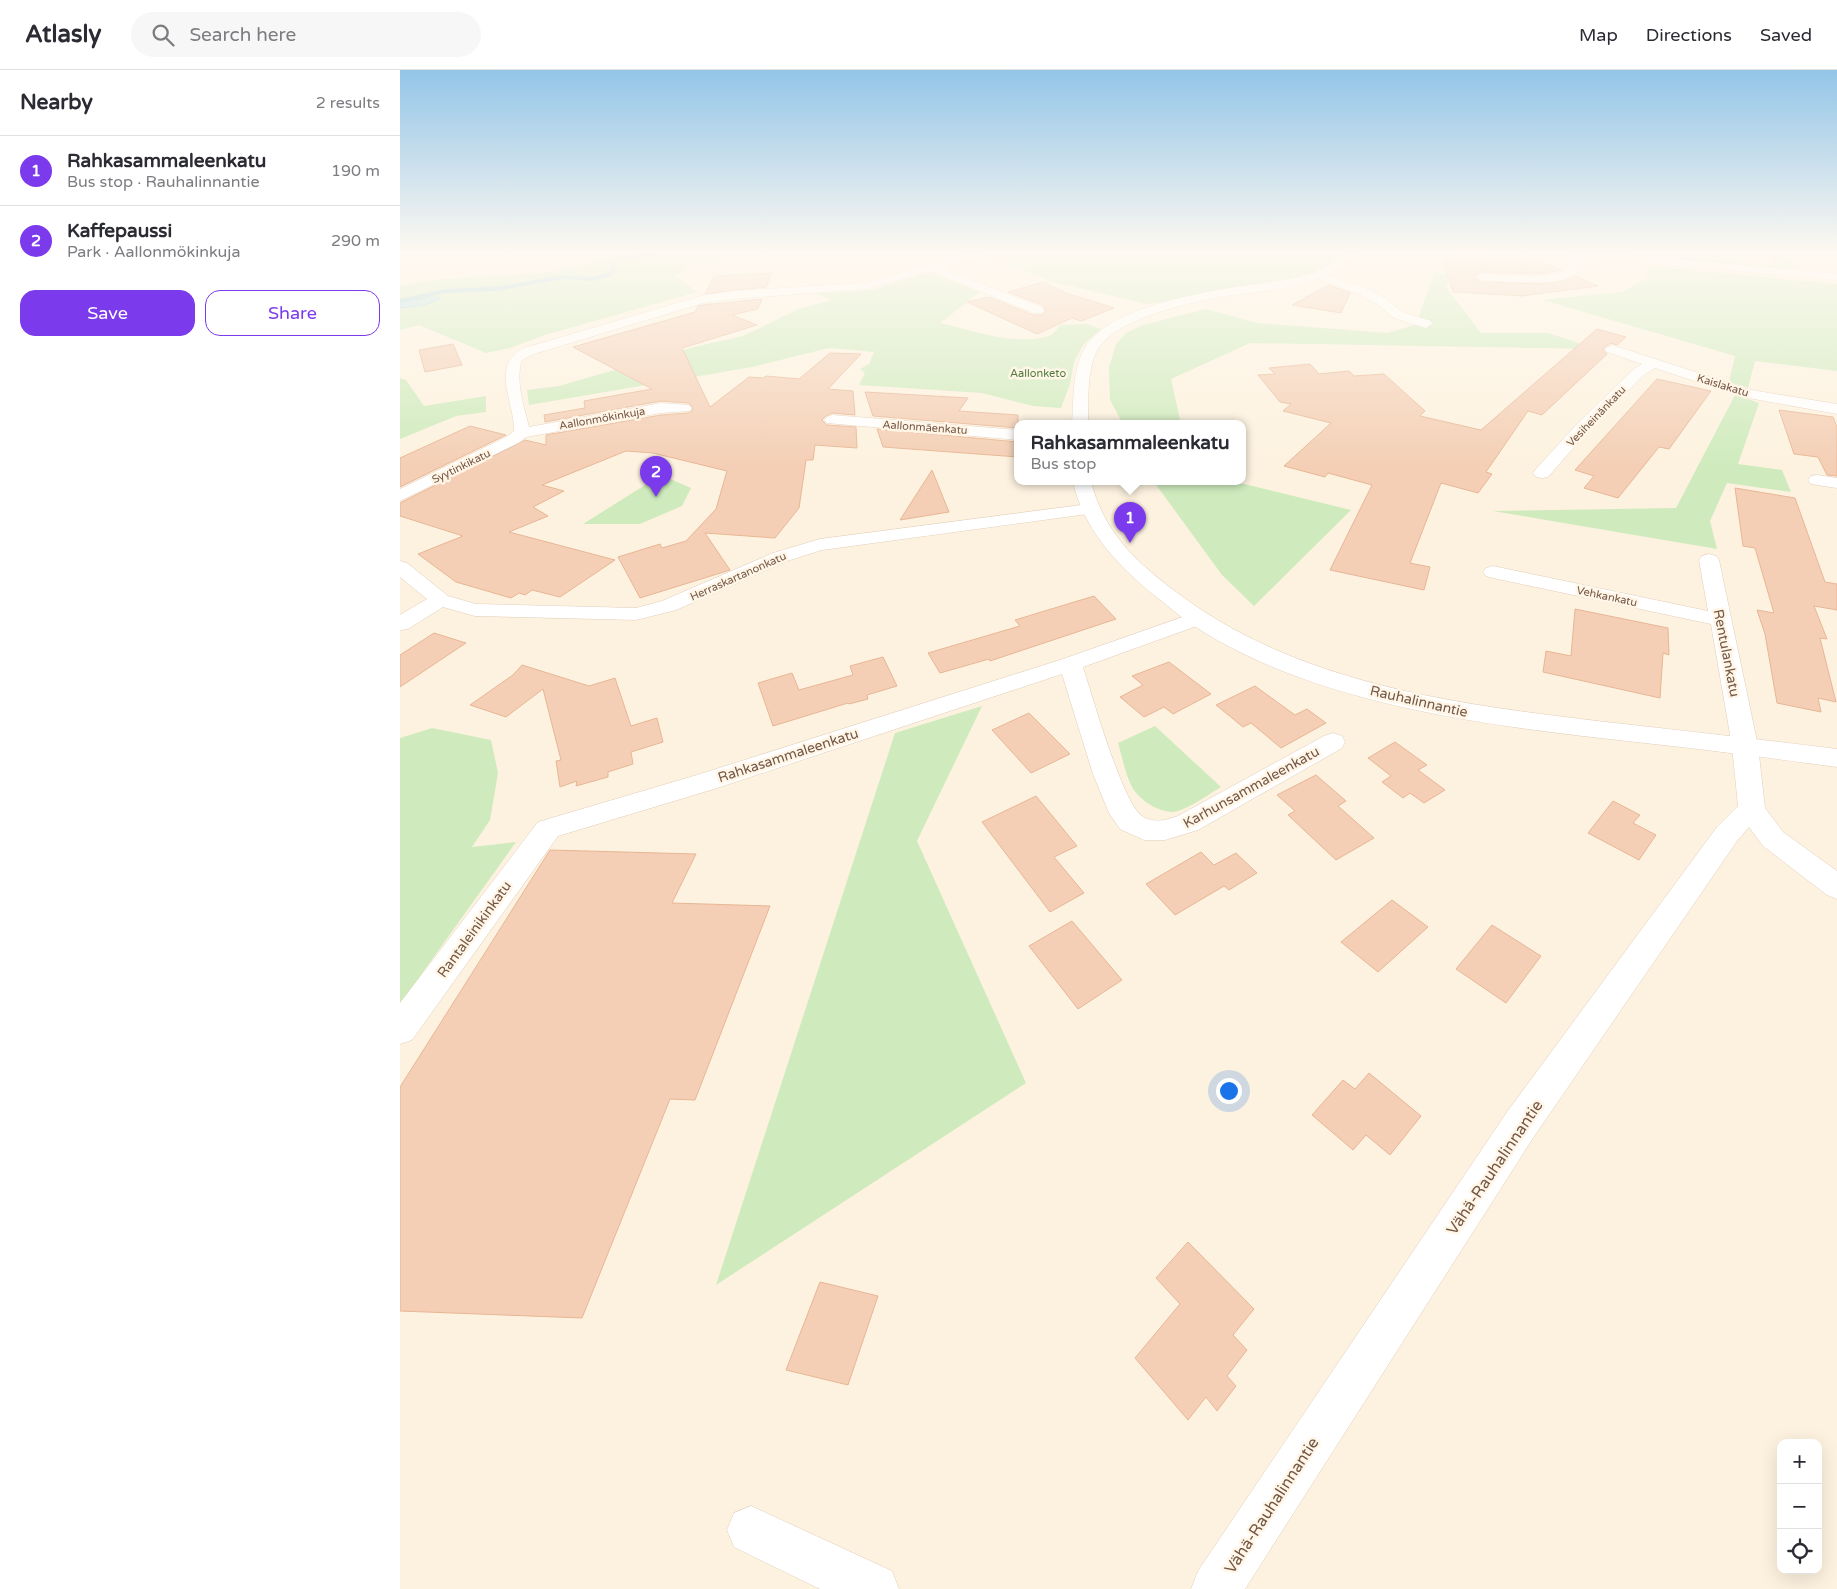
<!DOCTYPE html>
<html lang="en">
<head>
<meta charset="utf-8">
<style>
  :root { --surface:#fff; --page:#f7f7f7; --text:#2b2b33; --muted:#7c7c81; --line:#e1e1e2; --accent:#7c3aed }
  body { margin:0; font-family:"Varela Round",sans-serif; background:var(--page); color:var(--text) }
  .controls { position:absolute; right:15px; bottom:15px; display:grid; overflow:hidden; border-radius:10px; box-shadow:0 5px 20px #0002 }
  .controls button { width:45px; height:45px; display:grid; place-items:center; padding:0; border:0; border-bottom:1px solid var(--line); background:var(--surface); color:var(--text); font:25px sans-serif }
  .you { position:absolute; left:828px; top:1020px; width:18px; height:18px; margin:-12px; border:4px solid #fff; border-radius:50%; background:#1a73e8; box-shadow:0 0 0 8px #1a73e833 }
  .badge { display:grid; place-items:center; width:32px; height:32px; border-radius:50%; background:var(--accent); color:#fff; font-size:16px; font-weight:700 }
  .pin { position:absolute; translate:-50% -41px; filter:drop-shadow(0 1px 2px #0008) }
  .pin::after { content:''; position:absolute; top:26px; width:18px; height:15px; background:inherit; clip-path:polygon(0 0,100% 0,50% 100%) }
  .popup { position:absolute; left:614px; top:350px; width:232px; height:65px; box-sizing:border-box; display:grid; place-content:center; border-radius:10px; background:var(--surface); filter:drop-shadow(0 1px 4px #0005); font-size:16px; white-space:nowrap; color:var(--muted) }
  .popup b { font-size:19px; color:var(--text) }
  .popup::after { content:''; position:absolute; left:50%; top:100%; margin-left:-10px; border:10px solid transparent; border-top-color:var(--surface) }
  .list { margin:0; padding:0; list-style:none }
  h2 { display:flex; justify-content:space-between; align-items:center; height:65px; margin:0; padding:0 20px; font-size:21px }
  h2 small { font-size:16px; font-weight:400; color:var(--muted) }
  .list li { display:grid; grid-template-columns:32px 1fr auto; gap:15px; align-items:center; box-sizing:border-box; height:70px; padding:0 20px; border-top:1px solid var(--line) }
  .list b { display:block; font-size:19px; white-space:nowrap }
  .list p { margin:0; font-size:16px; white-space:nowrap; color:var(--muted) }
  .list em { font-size:16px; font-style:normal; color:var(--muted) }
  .actions { display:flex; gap:10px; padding:15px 20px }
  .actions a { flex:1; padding:11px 0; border:1px solid var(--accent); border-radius:15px; text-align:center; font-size:18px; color:var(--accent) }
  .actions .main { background:var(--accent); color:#fff }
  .icon { flex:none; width:28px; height:28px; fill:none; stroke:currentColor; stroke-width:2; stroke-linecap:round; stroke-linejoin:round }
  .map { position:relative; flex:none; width:1437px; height:1519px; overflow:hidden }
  header { display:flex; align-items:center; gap:30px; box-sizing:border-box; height:70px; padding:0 25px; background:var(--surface); border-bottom:1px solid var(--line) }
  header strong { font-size:24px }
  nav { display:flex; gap:28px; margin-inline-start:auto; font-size:18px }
  .search { width:350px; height:45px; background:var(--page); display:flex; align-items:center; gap:12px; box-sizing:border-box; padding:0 18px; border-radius:28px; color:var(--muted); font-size:19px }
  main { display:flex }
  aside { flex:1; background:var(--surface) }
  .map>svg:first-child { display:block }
  .green { fill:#cfebbd }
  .water { fill:#b3dfe8; stroke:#99cfda }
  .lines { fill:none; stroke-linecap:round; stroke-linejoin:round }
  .stream { stroke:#99cfda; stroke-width:4 }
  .building { fill:#f4cfb5; stroke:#e8b695 }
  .minor-casing { stroke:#e2cebb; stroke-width:1 }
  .tertiary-casing { stroke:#e2cebb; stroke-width:1 }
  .minor { fill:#fff; fill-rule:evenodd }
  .tertiary { fill:#fff; fill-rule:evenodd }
  .labels { text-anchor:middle; stroke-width:5; stroke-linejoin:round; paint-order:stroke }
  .far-park-label { font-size:11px; fill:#4f7c3d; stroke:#fff6e7 }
  .far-street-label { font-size:11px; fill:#755746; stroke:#fff6e7 }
  .street-label { font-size:14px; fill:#755746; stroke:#fff6e7 }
  .near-street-label { font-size:16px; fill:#755746; stroke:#fff6e7 }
</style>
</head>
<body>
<header>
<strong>Atlasly</strong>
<div class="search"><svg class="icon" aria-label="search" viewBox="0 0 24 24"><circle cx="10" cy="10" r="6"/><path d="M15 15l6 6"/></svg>Search here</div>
<nav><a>Map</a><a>Directions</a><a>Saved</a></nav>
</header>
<main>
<aside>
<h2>Nearby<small>2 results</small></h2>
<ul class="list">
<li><span class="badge">1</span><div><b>Rahkasammaleenkatu</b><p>Bus stop · Rauhalinnantie</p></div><em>190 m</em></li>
<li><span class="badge">2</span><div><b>Kaffepaussi</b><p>Park · Aallonmökinkuja</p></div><em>290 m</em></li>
</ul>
<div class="actions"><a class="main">Save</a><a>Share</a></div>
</aside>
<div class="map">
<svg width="1437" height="1519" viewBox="0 0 1437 1519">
  <rect width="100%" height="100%" fill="#fdf2df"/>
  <g class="green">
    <path d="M213,184H352L289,195L276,206L297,222L145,265L110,278L86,283L19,255L0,260V216C57,202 122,210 181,196C192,194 202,187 213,184Z"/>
    <path d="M584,184H949L937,196L896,211L747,234L650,211Z"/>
    <path d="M1371,184H1387L1397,198L1390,200L1282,190L1280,188L1284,187L1366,194L1374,193Z"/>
    <path d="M1248,196L1437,214V301L1355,291L1348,318L1329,312L1335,286L1143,230L1222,222L1249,207Z"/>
    <path d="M529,202L580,222L540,253C575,261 614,276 649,266C654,264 657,259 660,255L687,254L701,259L683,275L674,292L670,314L661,338L633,336L582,323L459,315L465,303L460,299L469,294L474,282L429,278L352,297L129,335L127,320L159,316L294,277L343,266L399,239L431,230L416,223L450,222L475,219Z"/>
    <path d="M1034,203L1074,205V209L1049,208L1046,217L1081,263H1148L1197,279L850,273L771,309L781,354H723L710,330L709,298L716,274L726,263L743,255L806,239L857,253L988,263L1014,255L1018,249Z"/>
    <path d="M0,308L6,310L24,336L86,326V342L56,346L0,369Z"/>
    <path d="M1335,325L1359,333L1338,394L1382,400L1391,422L1327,413L1310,451L1317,479L1093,441L1276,438Z"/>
    <path d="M261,405L291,418L282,436L240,454H183Z"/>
    <path d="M754,412H836L951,440L854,536L822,505Z"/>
    <path d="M582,636L517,771L626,1013L316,1215L495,663Z"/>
    <path d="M755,656L821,717C809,724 786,741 772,742C757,742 737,728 731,715C725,702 722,687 718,673Z"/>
    <path d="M32,658L91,670L98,703L90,750L72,777L116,772L0,934V668Z"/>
  </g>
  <path class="water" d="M30,227H39L40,229L24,235L0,238V229L18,230Z"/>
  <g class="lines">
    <path class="stream" d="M0,231L45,221L95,219L163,207L192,209L211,204L214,198L211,195L218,190L253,184"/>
  </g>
  <g class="building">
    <path d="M1048,184H1072L1139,191L1161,200L1138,204L1081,202L1073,206L1081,212L1141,214L1164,211L1175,206L1198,216L1122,226L1053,222L1044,194Z"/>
    <path d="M372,203L366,217L305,224L314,206Z"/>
    <path d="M644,212L666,223L714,238L681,251L672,248L637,264L567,232L589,227L633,245H642L646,241L643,235L608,222Z"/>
    <path d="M929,215L950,223L941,243L892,235Z"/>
    <path d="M362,229L358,239L332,245L357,255L282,278L310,337L349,307L363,308L366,306L399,309L430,283L461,284L428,319L453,321L455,345L432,343L426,346L422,350L427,355L456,357L457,378L415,375L413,390H406L399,438L375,468L305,463L330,500L240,528L218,487L260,474L262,478L286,471L316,439L327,401L253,383L226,381L142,415L164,421L133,437L148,446L109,462L215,490L160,527L132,520L125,525L119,523L111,528L56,512L18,484L63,466L0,446V433L125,370L146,375V365L261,345L289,343L293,339L289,333L261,331L145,352L144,345L185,338L184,331L252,319L173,277L295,242L298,236L303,235Z"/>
    <path d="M1197,259L1226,267L1217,275L1211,273L1204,277L1203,280L1207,284L1142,345L1128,341L1086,402L1092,404L1078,423L1041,413L1010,493L1030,497L1024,520L930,500L972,415L928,403L925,407L884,396L931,353L883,341L891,334L880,332L858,305L875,304L869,298L910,294L919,304L949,301L954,306L984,304L1025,341L1020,346L1081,360Z"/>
    <path d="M53,274L62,295L25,302L19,280Z"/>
    <path d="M1257,309L1311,321L1269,379L1259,377L1218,428L1184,418L1194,406L1175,400Z"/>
    <path d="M465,322L568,328L559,341L618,345V358L473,346Z"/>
    <path d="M1379,340L1433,347L1437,357V406L1427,405L1418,387L1394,384Z"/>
    <path d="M70,356L106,365L0,417V388Z"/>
    <path d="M477,359L618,372V387L483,377Z"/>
    <path d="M532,400L549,442L500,450Z"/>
    <path d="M1335,418L1395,428L1425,512L1437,514V540L1414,536L1427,569L1420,568L1436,632L1418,628L1421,642L1377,633L1365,564L1357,540L1374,543L1355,478L1343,476Z"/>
    <path d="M694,526L716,549L590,591L589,589L540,603L528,583L620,556L615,550Z"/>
    <path d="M1175,539L1268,558L1269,585L1263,583L1260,628L1143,602L1146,581L1171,586Z"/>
    <path d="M34,563L66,573L0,617V585Z"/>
    <path d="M483,587L497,616L467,625L468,629L449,634L448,633L373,656L358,613L392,603L399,620L453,605L450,596Z"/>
    <path d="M769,592L811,624L773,644L764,637L744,647L720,627L743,615L732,606Z"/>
    <path d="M122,595L189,616L215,608L231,656L257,648L263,672L231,682L233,694L208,702V707L176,716L177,711L160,717L156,691L161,690L143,619L106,647L70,635L113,605Z"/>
    <path d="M855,616L895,645L907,639L926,653L881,678L851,653L843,657L816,635Z"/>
    <path d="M629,643L670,684L631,703L592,660Z"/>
    <path d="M995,672L1027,695L1018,700L1045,720L1024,733L1010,723L1003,728L982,712L991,706L968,688Z"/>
    <path d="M916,705L946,731L938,736L974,768L936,790L888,745L895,741L877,725Z"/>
    <path d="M636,726L677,776L654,787L684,823L650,842L582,752Z"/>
    <path d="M1213,731L1240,745L1233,753L1256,765L1239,790L1188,763Z"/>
    <path d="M150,780L296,784L272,833L370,836L295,1030L270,1029L182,1248L0,1241V1017Z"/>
    <path d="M801,782L814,795L836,783L857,803L829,820L824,816L775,845L746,814Z"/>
    <path d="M992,830L1028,857L978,902L941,872Z"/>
    <path d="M672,851L722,910L678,939L629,876Z"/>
    <path d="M1092,855L1141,886L1106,933L1056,899Z"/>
    <path d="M969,1003L1021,1046L990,1085L966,1065L953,1080L912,1045L943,1010L955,1019Z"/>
    <path d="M788,1172L854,1239L833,1265L847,1280L827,1306L836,1316L817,1341L806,1327L788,1350L735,1288L780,1234L756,1208Z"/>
    <path d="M420,1212L478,1226L448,1315L386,1300Z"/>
  </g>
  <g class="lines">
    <defs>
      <g id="minor">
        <path d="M566,184H582L581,186L541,198L642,237L644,240L642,243H634L530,201L466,219L333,229L303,233L134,284L122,290C115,310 124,337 129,357L261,333L289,335L292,338L289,341L261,343L126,367L120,372L0,431V419L108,366L114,361C115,333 89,295 124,278L301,226L333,221L465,213Z"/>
        <path d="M1168,184H1178C1179,191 1180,201 1172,206C1155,217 1102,211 1081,210L1075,207L1081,204C1101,204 1151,211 1167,199Z"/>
        <path d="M917,202L969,219L985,228L1002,242L1031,251L1032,254L1026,258L994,248L977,234L961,225L913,207L911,205L913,203Z"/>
        <path d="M1212,275L1351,320L1437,334V344L1343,327L1255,298L1245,304L1188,361L1148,407L1142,408L1136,407L1133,403L1136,399L1176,355L1235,298L1242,294L1207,282L1205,279Z"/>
        <path d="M432,345L618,360V370L427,353L424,350L427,347Z"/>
        <path d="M1417,405L1437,408V418L1411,414L1408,410L1411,406Z"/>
        <path d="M689,434L695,435L698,439L695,443L422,480L387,491L276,540L236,550L75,546L43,537L8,559L0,560V545L27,529L0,507V491L7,493L48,526L76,534L236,538L262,531L373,483L420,469Z"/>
        <path d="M1309,484L1316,486L1319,490L1358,676L1365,738L1383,762L1437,801V829L1427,825L1363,776L1349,757L1337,771L1133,1068L845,1519H791L798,1501L1107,1042L1317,757L1338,736L1332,676L1311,554L1093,508L1086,506L1083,502L1086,498L1093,496L1308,541L1299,490L1302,486Z"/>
        <path d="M797,542L805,543L808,548L805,553L683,597C692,625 722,732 742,746C753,754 767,750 778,746L924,666L933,663L942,666L945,672L942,678L798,760L765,770H744L720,759L709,743L693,704L662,604L314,719L158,766L12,970L0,974V933L138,752L297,705L663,589Z"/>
        <path d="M351,1436L492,1501L499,1519H420L334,1477L327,1460L334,1443Z"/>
      </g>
      <g id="tertiary">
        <path d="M943,184H954C929,219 859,220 819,227C794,232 769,238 745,247C728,254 708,263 698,279C686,300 689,331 688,354H672C674,328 672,298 686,276C713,233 822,219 870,212C895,208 925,204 943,184Z"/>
        <path d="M1179,184H1217L1437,204V210L1184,187Z"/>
        <path d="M673,412H691C704,461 733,489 772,519C894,613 1048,633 1197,651C1277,660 1357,669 1437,679V697C1370,688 1303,679 1236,672C1091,656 906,635 784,549C774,541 764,533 754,525C717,495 684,460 673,412Z"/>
      </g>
    </defs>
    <use href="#minor" class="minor-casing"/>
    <use href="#tertiary" class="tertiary-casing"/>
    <use href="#minor" class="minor"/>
    <use href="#tertiary" class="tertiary"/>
  </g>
  <linearGradient id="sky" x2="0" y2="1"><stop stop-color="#93c5e8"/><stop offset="0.46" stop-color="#fef9f1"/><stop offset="1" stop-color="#fef9f1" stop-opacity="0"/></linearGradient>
  <rect width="1437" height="396" fill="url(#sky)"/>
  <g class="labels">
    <g class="far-park-label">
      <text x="638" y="307">Aallonketo</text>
    </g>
    <g class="far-street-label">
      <text transform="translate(1323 315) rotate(17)" y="4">Kaislakatu</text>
      <text transform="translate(1196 346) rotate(-46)" y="4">Vesiheinänkatu</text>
      <text transform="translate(202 348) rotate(-10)" y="4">Aallonmökinkuja</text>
      <text transform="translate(525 357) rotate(4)" y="4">Aallonmäenkatu</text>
      <text transform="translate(61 396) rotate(-26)" y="4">Syytinkikatu</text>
      <text transform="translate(338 506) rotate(-24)" y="4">Herraskartanonkatu</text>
      <text transform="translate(1207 526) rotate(12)" y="4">Vehkankatu</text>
    </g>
    <g class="street-label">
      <text transform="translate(1327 583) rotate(79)" y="5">Rentulankatu</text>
      <text transform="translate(1019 631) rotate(13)" y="5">Rauhalinnantie</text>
      <text transform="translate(388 685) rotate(-18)" y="5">Rahkasammaleenkatu</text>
      <text transform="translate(851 717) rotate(-29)" y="5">Karhunsammaleenkatu</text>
      <text transform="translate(74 859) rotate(-54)" y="5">Rantaleinikinkatu</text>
    </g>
    <g class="near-street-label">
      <text transform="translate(1094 1097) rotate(-56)" y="6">Vähä-Rauhalinnantie</text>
      <text transform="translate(871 1435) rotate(-57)" y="6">Vähä-Rauhalinnantie</text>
    </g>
  </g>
</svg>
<div class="controls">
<button>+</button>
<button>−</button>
<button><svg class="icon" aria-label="locate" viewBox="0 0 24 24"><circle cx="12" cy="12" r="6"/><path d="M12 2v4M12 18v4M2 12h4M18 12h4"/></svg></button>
</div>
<div class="you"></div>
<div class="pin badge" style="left:730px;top:473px">1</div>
<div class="popup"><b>Rahkasammaleenkatu</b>Bus stop</div>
<div class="pin badge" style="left:256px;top:427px">2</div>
</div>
</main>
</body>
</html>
